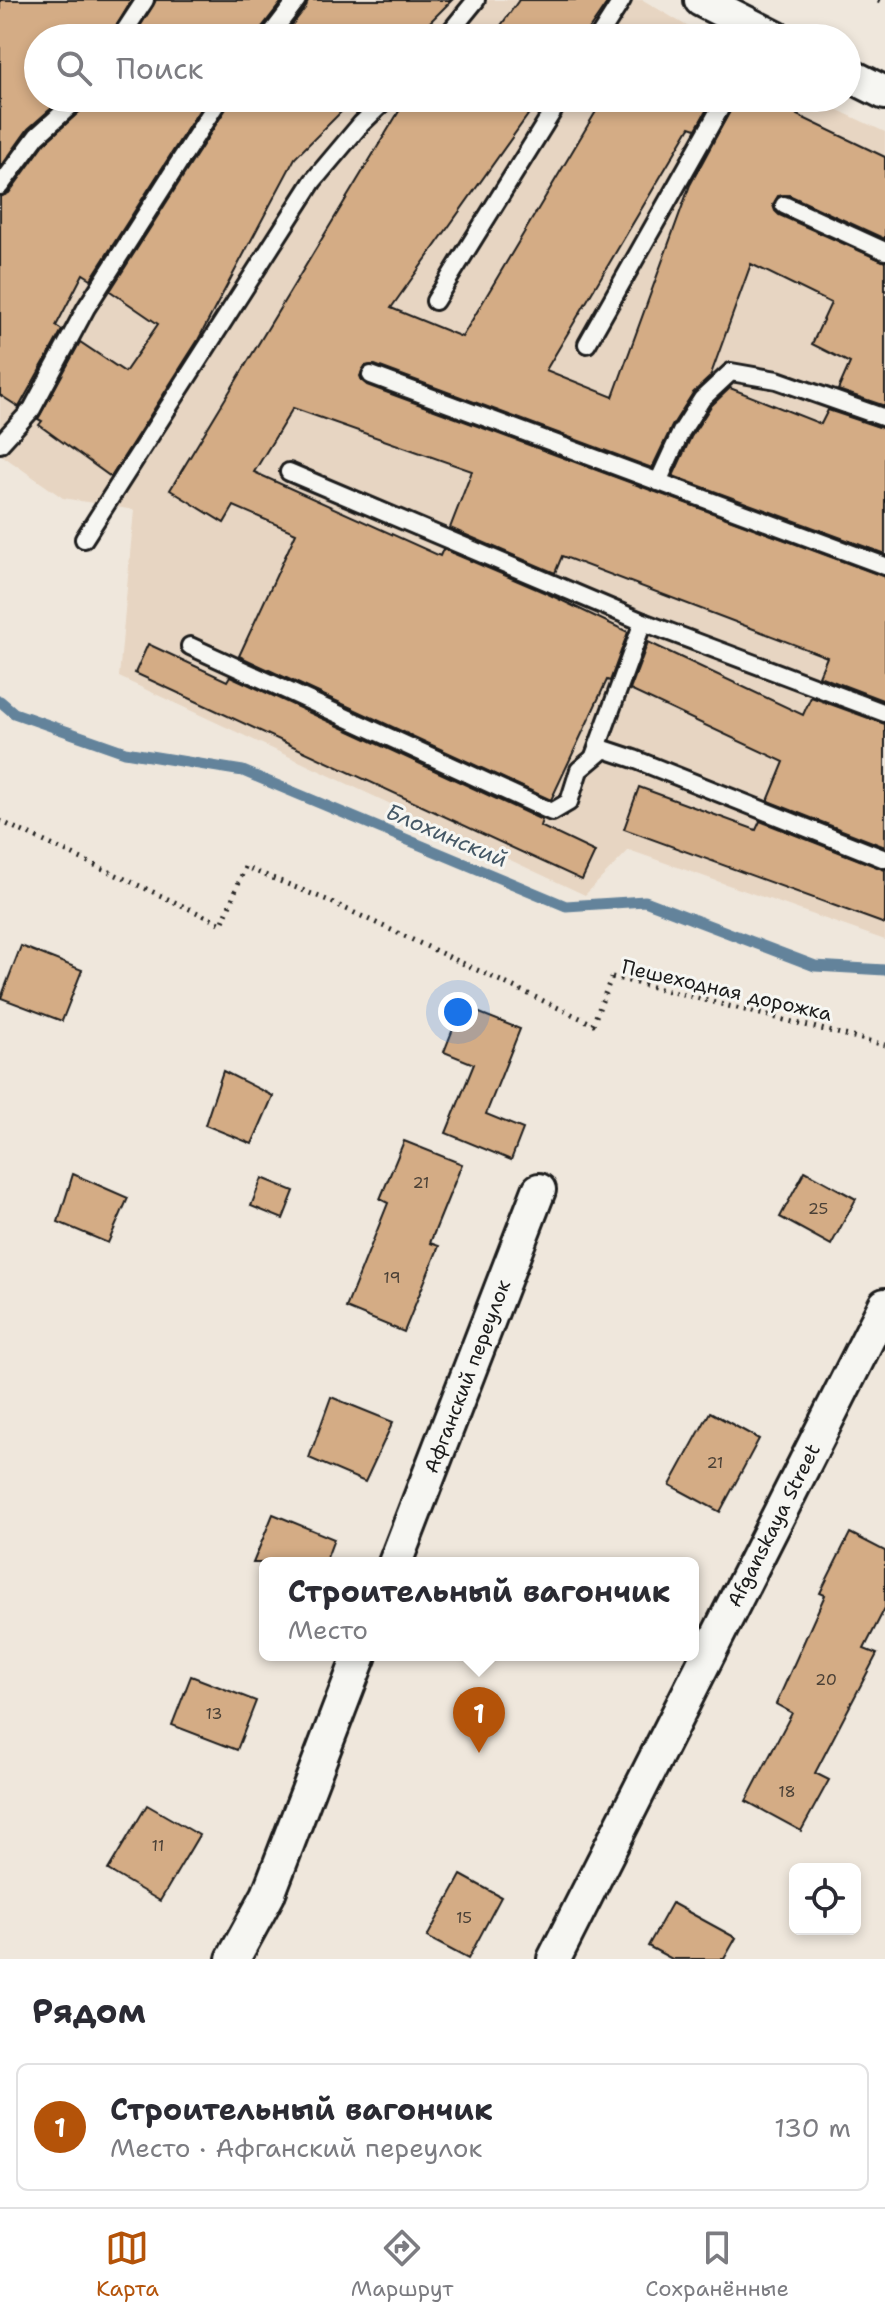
<!DOCTYPE html>
<html lang="ru">
<head>
<meta charset="utf-8">
<style>
  :root { --surface:#fff; --page:#f7f7f7; --text:#2b2b33; --muted:#7c7c81; --line:#e1e1e2; --accent:#b45309 }
  body { margin:0; font-family:"Shantell Sans",sans-serif; background:var(--page); color:var(--text) }
  .controls { position:absolute; right:24px; bottom:24px; display:grid; overflow:hidden; border-radius:12px; box-shadow:0 4px 12px #0003 }
  .controls button { width:72px; height:72px; display:grid; place-items:center; padding:0; border:0; border-bottom:2px solid var(--line); background:var(--surface); color:var(--text); font:40px sans-serif }
  .you { position:absolute; left:458px; top:1012px; width:28px; height:28px; margin:-20px; border:6px solid #fff; border-radius:50%; background:#1a73e8; box-shadow:0 0 0 12px #1a73e833 }
  .badge { display:grid; place-items:center; width:52px; height:52px; border-radius:50%; background:var(--accent); color:#fff; font-size:26px; font-weight:700 }
  .pin { position:absolute; translate:-50% -66px; filter:drop-shadow(0 2px 4px #0008) }
  .pin::after { content:''; position:absolute; top:42px; width:28px; height:24px; background:inherit; clip-path:polygon(0 0,100% 0,50% 100%) }
  .popup { position:absolute; left:259px; top:1557px; width:440px; height:104px; box-sizing:border-box; display:grid; place-content:center; border-radius:12px; background:var(--surface); filter:drop-shadow(0 2px 6px #0005); font-size:26px; white-space:nowrap; color:var(--muted) }
  .popup b { font-size:30px; color:var(--text) }
  .popup::after { content:''; position:absolute; left:50%; top:100%; margin-left:-16px; border:16px solid transparent; border-top-color:var(--surface) }
  .list { margin:0; padding:0; list-style:none }
  h2 { display:flex; justify-content:space-between; align-items:center; height:104px; margin:0; padding:0 32px; font-size:34px }
  h2 small { font-size:26px; font-weight:400; color:var(--muted) }
  .list li { display:grid; grid-template-columns:52px 1fr auto; gap:24px; align-items:center; box-sizing:border-box; height:128px; margin:0 16px 16px; padding:0 16px; border:2px solid var(--line); border-radius:12px }
  .list b { display:block; font-size:30px; white-space:nowrap }
  .list p { margin:0; font-size:26px; white-space:nowrap; color:var(--muted) }
  .list em { font-size:26px; font-style:normal; color:var(--muted) }
  .icon { flex:none; width:44px; height:44px; fill:none; stroke:currentColor; stroke-width:2; stroke-linecap:round; stroke-linejoin:round }
  .map { position:relative; flex:none; width:885px; height:1959px; overflow:hidden }
  .search { position:absolute; background:var(--surface); box-shadow:0 4px 12px #0003; left:24px; right:24px; top:24px; height:88px; display:flex; align-items:center; gap:20px; box-sizing:border-box; padding:0 28px; border-radius:44px; color:var(--muted); font-size:30px }
  .sheet { height:248px; background:var(--surface) }
  nav { display:flex; justify-content:space-around; align-items:center; box-sizing:border-box; height:112px; border-top:2px solid var(--line); background:var(--surface); font-size:22px; color:var(--muted) }
  nav a { display:grid; justify-items:center; gap:4px }
  nav .on { color:var(--accent) }
  .map>svg:first-child { display:block }
  .built { fill:#e7d5c2 }
  .lines { fill:none; stroke-linecap:round; stroke-linejoin:round }
  .stream { stroke:#63839b; stroke-width:11 }
  .building { fill:#d4ac85; stroke:#1c1c1c; stroke-width:2 }
  .service-casing { stroke:#1c1c1c; stroke-width:22 }
  .minor-casing { stroke:#1c1c1c; stroke-width:38 }
  .path { stroke:#1c1c1c; stroke-width:5; stroke-dasharray:2 6; stroke-linecap:butt }
  .service { stroke:#f6f6f2; stroke-width:16 }
  .minor { stroke:#f6f6f2; stroke-width:32 }
  .labels { text-anchor:middle; stroke-width:6; stroke-linejoin:round; paint-order:stroke }
  .number-label { font-size:16px; fill:#4a4036 }
  .street-label { font-size:20px; fill:#1c1c1c; stroke:#f6f6f2 }
  .water-label { font-size:22px; font-style:italic; fill:#455866; stroke:#f6f6f2 }
</style>
</head>
<body>
<div class="map">
<svg width="885" height="1959" viewBox="0 0 885 1959">
  <rect width="100%" height="100%" fill="#efe7dc"/>
  <filter id="ink" filterUnits="userSpaceOnUse"><feTurbulence type="fractalNoise" baseFrequency=".0125" numOctaves="2"/><feDisplacementMap in="SourceGraphic" scale="16" xChannelSelector="R" yChannelSelector="G"/><feConvolveMatrix kernelMatrix="1 2 1 2 8 2 1 2 1" color-interpolation-filters="sRGB"/></filter>
  <g filter="url(#ink)">
    <path class="built" d="M0,0H643L707,38H38V98H812L885,132V940L629,850L585,895L119,677L134,510L63,498L0,454Z"/>
    <g class="lines">
      <path class="stream" d="M0,701L14,713L125,752L243,771L566,906L645,901L815,966L885,970"/>
    </g>
    <g class="building">
      <path d="M0,0H132L109,38H38V98H63L28,129L0,168Z"/>
      <path d="M156,0H283L259,31L257,38H133Z"/>
      <path d="M308,0H452L414,38H282L306,7Z"/>
      <path d="M519,0H609L583,38H492Z"/>
      <path d="M90,98H207L91,279L83,274L56,326L62,330L19,407L0,395V197L9,193L45,143L86,106Z"/>
      <path d="M231,98H355L295,158L198,340L111,477L39,425L42,421L38,419L80,342L125,372L158,324L110,291L229,104Z"/>
      <path d="M407,98H540L391,308L462,337L604,98H713L696,129L690,127L546,370L613,397L690,185L737,98H783L800,107L797,115L885,157V239L789,195L778,196L773,205L775,211L779,215L885,262V406L838,390L850,363L812,344L831,303L751,264L710,377L693,393L672,426L652,468L375,365L365,366L360,376L362,381L367,385L885,577V701L819,676L827,657L562,556L555,573L450,528L472,471L293,408L254,472L440,556L443,549L546,593L628,632L610,681L607,680L551,800L239,656L296,533L234,506L224,523L170,490Z"/>
      <path d="M730,388L821,424L828,410L885,429V554L673,476L691,437L711,406Z"/>
      <path d="M648,642L803,715L811,697L885,724V847L768,801L784,762L630,690Z"/>
      <path d="M148,644L227,681L230,676L542,820L540,826L595,852L582,880L135,673Z"/>
      <path d="M639,787L756,830L760,821L885,870V924L624,829Z"/>
      <path d="M21,946L82,970L62,1021L1,998Z"/>
      <path d="M462,1006L520,1029L486,1114L523,1129L511,1160L446,1133L474,1064L444,1052Z"/>
      <path d="M223,1071L273,1096L252,1144L205,1125Z"/>
      <path d="M404,1141L462,1164L430,1243L439,1246L404,1332L346,1308L388,1203L380,1199Z"/>
      <path d="M805,1171L856,1199L831,1245L780,1217Z"/>
      <path d="M73,1174L128,1198L108,1243L58,1222Z"/>
      <path d="M262,1178L294,1191L283,1219L251,1206Z"/>
      <path d="M331,1397L393,1422L365,1482L309,1458Z"/>
      <path d="M710,1412L759,1439L720,1512L670,1485Z"/>
      <path d="M273,1514L334,1539L325,1563H253Z"/>
      <path d="M850,1533L885,1551V1608L864,1649L877,1654L815,1773L829,1780L801,1831L746,1801L792,1713L776,1704L825,1595L820,1593Z"/>
      <path d="M191,1676L256,1701L237,1750L172,1725Z"/>
      <path d="M147,1805L199,1835L160,1901L108,1870Z"/>
      <path d="M461,1875L501,1897L468,1959L427,1937Z"/>
      <path d="M672,1903L736,1938L724,1959H672L648,1946Z"/>
    </g>
    <g class="lines">
      <defs>
        <g id="service">
          <path d="M120,38L145,0"/>
          <path d="M268,38L297,0"/>
          <path d="M445,38L476,0"/>
          <path d="M598,38L622,0"/>
          <path d="M0,186L37,136L79,98"/>
          <path d="M784,205L885,251"/>
          <path d="M435,301L561,98"/>
          <path d="M587,344L726,98"/>
          <path d="M371,375L885,566"/>
          <path d="M0,444L32,409L86,308L220,98"/>
          <path d="M289,472L643,622L885,713"/>
          <path d="M658,482L681,432L702,399L731,372L777,380L885,418"/>
          <path d="M84,539L313,181L361,124L388,98"/>
          <path d="M190,646L552,812L569,802L579,770L604,749L634,759L885,859"/>
          <path d="M594,756L643,622"/>
        </g>
        <g id="minor">
          <path d="M701,0L776,38"/>
          <path d="M847,74L885,93"/>
          <path id="s1" d="M395,1563L539,1190"/>
          <path d="M233,1959L268,1895L360,1655"/>
          <path id="s2" d="M554,1959L885,1305"/>
        </g>
      </defs>
      <use href="#service" class="service-casing"/>
      <use href="#minor" class="minor-casing"/>
      <g class="path">
        <path d="M878,0L885,3"/>
        <path d="M0,821L222,924L245,867L327,900L593,1024L612,976"/>
        <path d="M612,977L885,1045"/>
      </g>
      <use href="#service" class="service"/>
      <use href="#minor" class="minor"/>
    </g>
  </g>
  <g class="labels">
    <g class="number-label">
      <text x="421" y="1188">21</text>
      <text x="818" y="1214">25</text>
      <text x="392" y="1283">19</text>
      <text x="715" y="1468">21</text>
      <text x="826" y="1685">20</text>
      <text x="214" y="1719">13</text>
      <text x="787" y="1797">18</text>
      <text x="158" y="1851">11</text>
      <text x="464" y="1923">15</text>
    </g>
    <g class="street-label">
      <text transform="translate(727 990) rotate(13)" y="7">Пешеходная дорожка</text>
      <text dy="7" stroke="none"><textPath href="#s1" startOffset="200">Афганский переулок</textPath></text>
      <text dy="7" stroke="none"><textPath href="#s2" startOffset="486">Afganskaya Street</textPath></text>
    </g>
    <g class="water-label">
      <text transform="translate(447 835) rotate(23)" y="8">Блохинский</text>
    </g>
  </g>
</svg>
<div class="controls">
<button><svg class="icon" aria-label="locate" viewBox="0 0 24 24"><circle cx="12" cy="12" r="6"/><path d="M12 2v4M12 18v4M2 12h4M18 12h4"/></svg></button>
</div>
<div class="you"></div>
<div class="pin badge" style="left:479px;top:1753px">1</div>
<div class="popup"><b>Строительный вагончик</b>Место</div>
<div class="search"><svg class="icon" aria-label="search" viewBox="0 0 24 24"><circle cx="10" cy="10" r="6"/><path d="M15 15l6 6"/></svg>Поиск</div>
</div>
<section class="sheet">
<h2>Рядом<small></small></h2>
<ul class="list">
<li><span class="badge">1</span><div><b>Строительный вагончик</b><p>Место · Афганский переулок</p></div><em>130 m</em></li>
</ul>
</section>
<nav>
<a class="on"><svg class="icon" aria-label="map" viewBox="0 0 24 24"><path d="M3 6l6-2 6 2 6-2v14l-6 2-6-2-6 2zM9 4v14M15 6v14"/></svg>Карта</a>
<a><svg class="icon" aria-label="directions" viewBox="0 0 24 24"><path d="M12 3l9 9-9 9-9-9zM9 14v-3h6M13 9l2 2-2 2"/></svg>Маршрут</a>
<a><svg class="icon" aria-label="saved" viewBox="0 0 24 24"><path d="M7 4h10v16l-5-4-5 4z"/></svg>Сохранённые</a>
</nav>
</body>
</html>
